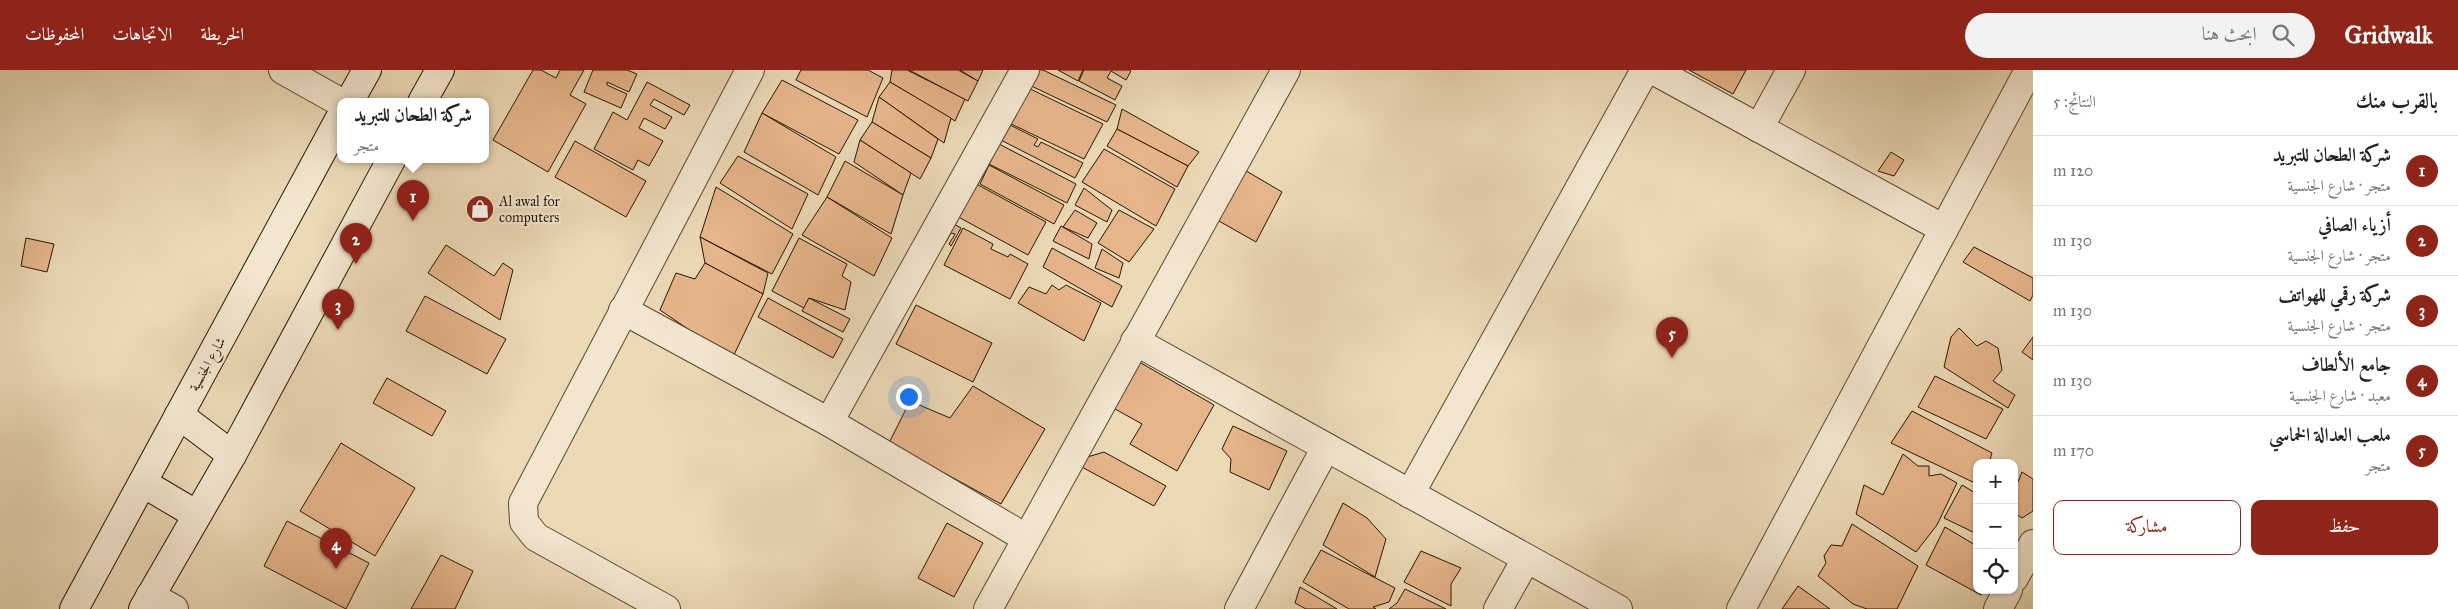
<!DOCTYPE html>
<html lang="ar">
<head>
<meta charset="utf-8">
<style>
  :root { --surface:#fff; --page:#f2f2f2; --text:#222; --muted:#767676; --line:#e0e0e0; --accent:#8f2418 }
  body { margin:0; font-family:"IM FELL Great Primer",Amiri,serif; background:var(--page); color:var(--text); direction:rtl }
  .controls { position:absolute; right:15px; bottom:15px; display:grid; overflow:hidden; border-radius:10px; box-shadow:0 1px 4px #0004 }
  .controls button { width:45px; height:45px; display:grid; place-items:center; padding:0; border:0; border-bottom:1px solid var(--line); background:var(--surface); color:var(--text); font:25px sans-serif }
  .you { position:absolute; left:908px; top:326px; width:18px; height:18px; margin:-12px; border:4px solid #fff; border-radius:50%; background:#1a73e8; box-shadow:0 0 0 8px #1a73e833 }
  .badge { display:grid; place-items:center; width:32px; height:32px; border-radius:50%; background:var(--accent); color:#fff; font-size:16px; font-weight:700 }
  .pin { position:absolute; translate:-50% -41px; filter:drop-shadow(0 1px 2px #0008) }
  .pin::after { content:''; position:absolute; top:26px; width:18px; height:15px; background:inherit; clip-path:polygon(0 0,100% 0,50% 100%) }
  .popup { position:absolute; left:337px; top:28px; width:152px; height:65px; box-sizing:border-box; display:grid; place-content:center; border-radius:10px; background:var(--surface); filter:drop-shadow(0 1px 4px #0005); font-size:16px; white-space:nowrap; color:var(--muted) }
  .popup b { font-size:19px; color:var(--text) }
  .popup::after { content:''; position:absolute; left:50%; top:100%; margin-left:-10px; border:10px solid transparent; border-top-color:var(--surface) }
  .list { margin:0; padding:0; list-style:none }
  h2 { display:flex; justify-content:space-between; align-items:center; height:65px; margin:0; padding:0 20px; font-size:21px }
  h2 small { font-size:16px; font-weight:400; color:var(--muted) }
  .list li { display:grid; grid-template-columns:32px 1fr auto; gap:15px; align-items:center; box-sizing:border-box; height:70px; padding:0 20px; border-top:1px solid var(--line) }
  .list b { display:block; font-size:19px; white-space:nowrap }
  .list p { margin:0; font-size:16px; white-space:nowrap; color:var(--muted) }
  .list em { font-size:16px; font-style:normal; color:var(--muted) }
  .actions { display:flex; gap:10px; padding:15px 20px }
  .actions a { flex:1; padding:11px 0; border:1px solid var(--accent); border-radius:10px; text-align:center; font-size:18px; color:var(--accent) }
  .actions .main { background:var(--accent); color:#fff }
  .icon { flex:none; width:28px; height:28px; fill:none; stroke:currentColor; stroke-width:2; stroke-linecap:round; stroke-linejoin:round }
  .map { position:relative; flex:none; width:2033px; height:539px; overflow:hidden; direction:ltr }
  header { display:flex; align-items:center; gap:30px; box-sizing:border-box; height:70px; padding:0 25px; background:var(--accent); color:#fff }
  header strong { font-size:24px }
  nav { display:flex; gap:28px; margin-inline-start:auto; font-size:18px }
  .search { width:350px; height:45px; background:var(--page); display:flex; align-items:center; gap:12px; box-sizing:border-box; padding:0 18px; border-radius:28px; color:var(--muted); font-size:19px }
  main { display:flex }
  aside { flex:1; background:var(--surface) }
  .map>svg:first-child { display:block }
  .building { fill:#e6b58c; stroke:#281600 }
  .lines { fill:none; stroke-linecap:round; stroke-linejoin:round }
  .minor-casing { stroke:#59472e; stroke-width:30 }
  .secondary-casing { stroke:#281600; stroke-width:30 }
  .minor { stroke:#f3e6d0; stroke-width:28 }
  .secondary { stroke:#f3e6d0; stroke-width:28 }
  .labels { text-anchor:middle; stroke-width:4.5; stroke-linejoin:round; paint-order:stroke }
  .poi-label { font-size:14px; fill:#281600; stroke:#f3e6d0; text-anchor:start }
  .street-label { font-size:14px; fill:#281600; stroke:#f3e6d0 }
</style>
</head>
<body>
<header>
<strong>Gridwalk</strong>
<div class="search"><svg class="icon" aria-label="search" viewBox="0 0 24 24"><circle cx="10" cy="10" r="6"/><path d="M15 15l6 6"/></svg>ابحث هنا</div>
<nav><a>الخريطة</a><a>الاتجاهات</a><a>المحفوظات</a></nav>
</header>
<main>
<aside>
<h2>بالقرب منك<small>النتائج: 5</small></h2>
<ul class="list">
<li><span class="badge">1</span><div><b>شركة الطحان للتبريد</b><p>متجر · شارع الجنسية</p></div><em>120 m</em></li>
<li><span class="badge">2</span><div><b>أزياء الصافي</b><p>متجر · شارع الجنسية</p></div><em>130 m</em></li>
<li><span class="badge">3</span><div><b>شركة رقمي للهواتف</b><p>متجر · شارع الجنسية</p></div><em>130 m</em></li>
<li><span class="badge">4</span><div><b>جامع الألطاف</b><p>معبد · شارع الجنسية</p></div><em>130 m</em></li>
<li><span class="badge">5</span><div><b>ملعب العدالة الخماسي</b><p>متجر</p></div><em>170 m</em></li>
</ul>
<div class="actions"><a class="main">حفظ</a><a>مشاركة</a></div>
</aside>
<div class="map">
<svg width="2033" height="539" viewBox="0 0 2033 539">
  <rect width="100%" height="100%" fill="#ecd9b6"/>
  <filter id="stains"><feTurbulence type="fractalNoise" baseFrequency=".004" numOctaves="4"/><feColorMatrix values="0 0 0 0 .2 0 0 0 0 .09 0 0 0 0 .02 0 0 0 .5 -.17"/></filter>
  <radialGradient id="worn" r=".72"><stop offset=".6" stop-color="#630" stop-opacity="0"/><stop offset="1" stop-color="#630" stop-opacity=".3"/></radialGradient>
  <g class="building">
    <path d="M533,0H541L556,8L560,0H584L570,25L586,34L548,102L493,70Z"/>
    <path d="M593,0H627L637,4L629,22L607,12V15L627,24L621,38L584,22Z"/>
    <path d="M801,0H868L883,8L867,47L796,10Z"/>
    <path d="M892,0H907L965,29L955,51L890,12Z"/>
    <path d="M909,0H958L978,11L968,31Z"/>
    <path d="M960,0H983L978,11Z"/>
    <path d="M1031,0H1043L1116,35L1107,52L1025,13Z"/>
    <path d="M1058,0H1083L1078,11Z"/>
    <path d="M1084,0H1129L1131,1L1126,10L1111,1L1107,8L1122,16L1115,30L1079,11Z"/>
    <path d="M1689,0H1746L1733,24Z"/>
    <path d="M782,10L858,50L839,84L762,43Z"/>
    <path d="M647,12L690,35L684,45L654,29L650,35L672,47L665,59L644,48L639,58L663,71L649,96L638,90L633,100L594,79L613,42L627,50Z"/>
    <path d="M890,12L951,48L944,73L879,27Z"/>
    <path d="M1024,16L1103,54L1084,89L1005,51Z"/>
    <path d="M879,27L938,69L931,88L872,52Z"/>
    <path d="M1122,39L1199,82L1188,96L1117,59Z"/>
    <path d="M762,43L836,87L818,125L744,82Z"/>
    <path d="M872,52L931,88L920,109L860,70Z"/>
    <path d="M1004,52L1038,69L1034,75L1038,77L1041,72L1083,93L1075,108L995,67Z"/>
    <path d="M1117,59L1188,96L1177,117L1107,76Z"/>
    <path d="M860,70L911,103L903,125L854,92Z"/>
    <path d="M575,71L646,111L626,147L555,107Z"/>
    <path d="M999,74L1076,114L1067,133L989,94Z"/>
    <path d="M1104,79L1175,119L1156,156L1082,112Z"/>
    <path d="M1891,82L1904,90L1894,106L1878,101Z"/>
    <path d="M738,86L808,124L792,159L720,113Z"/>
    <path d="M845,91L903,125L891,164L827,127Z"/>
    <path d="M1231,92L1282,122L1256,172L1203,142Z"/>
    <path d="M989,95L1064,135L1054,154L980,114Z"/>
    <path d="M971,111L1046,152L1028,185L953,144Z"/>
    <path d="M716,117L793,164L772,204L700,167Z"/>
    <path d="M1084,118L1112,140L1107,152L1075,135Z"/>
    <path d="M827,127L892,168L874,206L802,165Z"/>
    <path d="M1075,140L1097,153L1088,168L1063,157Z"/>
    <path d="M1119,140L1154,159L1129,192L1098,173Z"/>
    <path d="M949,151L961,158L951,176L949,174L955,164L951,163L946,172L938,171Z"/>
    <path d="M1061,156L1092,174L1089,189L1053,171Z"/>
    <path d="M963,158L993,174L991,179L1008,187L1010,184L1028,194L1010,229L944,195Z"/>
    <path d="M700,167L768,203L763,224L705,193Z"/>
    <path d="M26,168L54,174L47,202L21,196Z"/>
    <path d="M799,168L847,194L842,206L851,212L845,240L809,228L804,238L772,221Z"/>
    <path d="M446,175L494,206L503,193L513,200L500,250L428,203Z"/>
    <path d="M1974,177L2033,208V225L2030,231L1963,192Z"/>
    <path d="M1052,178L1122,216L1112,237L1043,197Z"/>
    <path d="M1102,179L1123,193L1119,208L1095,198Z"/>
    <path d="M705,193L763,224L732,289L660,240L676,203L695,209Z"/>
    <path d="M1052,215L1059,220L1066,215L1101,233L1084,271L1018,233L1029,217L1046,224Z"/>
    <path d="M425,226L506,269L487,304L406,261Z"/>
    <path d="M768,228L843,269L833,288L758,247Z"/>
    <path d="M809,228L850,249L843,262L802,241Z"/>
    <path d="M916,235L992,273L973,312L896,274Z"/>
    <path d="M1959,258L1977,276L1986,271L1998,278L2002,300L1993,311L2015,325L2008,338L1944,297L1951,267Z"/>
    <path d="M2033,267V290L2022,282Z"/>
    <path d="M1134,289L1214,335L1177,401L1130,374L1142,354L1108,335Z"/>
    <path d="M1935,306L2003,339L1986,369L1918,337Z"/>
    <path d="M387,308L446,341L432,366L373,333Z"/>
    <path d="M973,316L1045,359L1001,434L889,373L910,331L950,348Z"/>
    <path d="M1912,341L1992,383L1989,393H1977V414L1891,373Z"/>
    <path d="M1233,356L1287,381L1269,420L1230,402L1231,389L1222,379Z"/>
    <path d="M341,373L415,418L375,486L300,441Z"/>
    <path d="M1104,382L1166,416L1154,436L1080,396L1084,388Z"/>
    <path d="M1903,384L1918,396H1929V406L1941,404L1957,413L1937,455L1916,482L1856,444L1864,415L1883,425Z"/>
    <path d="M2022,402L2033,409V441L2022,448L2014,443V408L2018,412Z"/>
    <path d="M1962,415L1977,424V464L1944,448Z"/>
    <path d="M1343,433L1367,448L1386,469L1375,507L1323,475Z"/>
    <path d="M287,451L369,493L346,539L264,496Z"/>
    <path d="M947,453L983,473L954,527L918,508Z"/>
    <path d="M1852,454L1918,496L1897,539H1867L1853,534L1818,506L1826,493L1824,486L1831,475L1842,476Z"/>
    <path d="M1945,457L1977,476V520H1983L1981,525L1926,495Z"/>
    <path d="M1321,480L1395,518L1389,532L1373,537L1376,539H1349L1303,512Z"/>
    <path d="M1421,481L1461,498L1451,514V536L1404,512Z"/>
    <path d="M441,485L473,501L455,539H411Z"/>
    <path d="M1798,516L1830,539H1782Z"/>
    <path d="M1300,517L1337,539H1306L1295,533Z"/>
    <path d="M1405,519L1446,539H1389L1397,533Z"/>
  </g>
  <g class="lines">
    <defs>
      <g id="minor">
        <path d="M283,0L340,32"/>
        <path d="M1653,0L1944,159"/>
        <path d="M1759,58L1791,0"/>
        <path d="M623,240L829,352L1026,468"/>
        <path d="M1135,271L1618,539"/>
        <path d="M829,352L1025,0"/>
        <path d="M1410,424L1645,0"/>
        <path d="M2014,508L2033,474"/>
        <path d="M150,526L174,539"/>
        <path d="M666,539L536,467L524,452L523,433L750,0"/>
        <path d="M988,539L1286,0"/>
        <path d="M1239,539L1326,377"/>
        <path d="M1498,539L1526,489"/>
        <path d="M1741,539L2029,0"/>
        <path d="M1998,539L2008,520"/>
      </g>
      <g id="secondary">
        <path d="M349,32L367,0"/>
        <path d="M422,32L440,0"/>
        <path d="M179,345L232,385"/>
        <path d="M143,413L197,445"/>
        <path d="M74,539L340,48"/>
        <path d="M143,539L232,385L391,90"/>
      </g>
    </defs>
    <use href="#minor" class="minor-casing"/>
    <use href="#secondary" class="secondary-casing"/>
    <use href="#minor" class="minor"/>
    <use href="#secondary" class="secondary"/>
  </g>
  <defs>
    <symbol id="shop-disc" viewBox="-11 -11 22 22"><circle r="9.5" fill="#8f2418" stroke="#f3e6d0"/><path d="M-5-2.5h2.3a2.7 3.5 0 0 1 5.4 0H5L5.5 6h-11ZM-1.5-2.5h3a1.5 2.3 0 0 0-3 0Z" fill="#fff"/></symbol>
  </defs>
  <g fill-rule="evenodd">
    <use href="#shop-disc" x="464" y="123" width="32" height="32"/>
  </g>
  <g class="labels">
    <g class="poi-label">
      <text x="499" y="136">Al awal for<tspan x="499" dy="16">computers</tspan></text>
    </g>
    <g class="street-label">
      <text transform="translate(207 294) rotate(-61)" y="5">شارع الجنسية</text>
    </g>
  </g>
  <rect width="100%" height="100%" filter="url(#stains)"/>
  <rect width="100%" height="100%" fill="url(#worn)"/>
</svg>
<div class="controls">
<button>+</button>
<button>−</button>
<button><svg class="icon" aria-label="locate" viewBox="0 0 24 24"><circle cx="12" cy="12" r="6"/><path d="M12 2v4M12 18v4M2 12h4M18 12h4"/></svg></button>
</div>
<div class="you"></div>
<div class="pin badge" style="left:413px;top:151px">1</div>
<div class="popup"><b>شركة الطحان للتبريد</b>متجر</div>
<div class="pin badge" style="left:356px;top:194px">2</div>
<div class="pin badge" style="left:338px;top:260px">3</div>
<div class="pin badge" style="left:336px;top:499px">4</div>
<div class="pin badge" style="left:1672px;top:288px">5</div>
</div>
</main>
</body>
</html>
